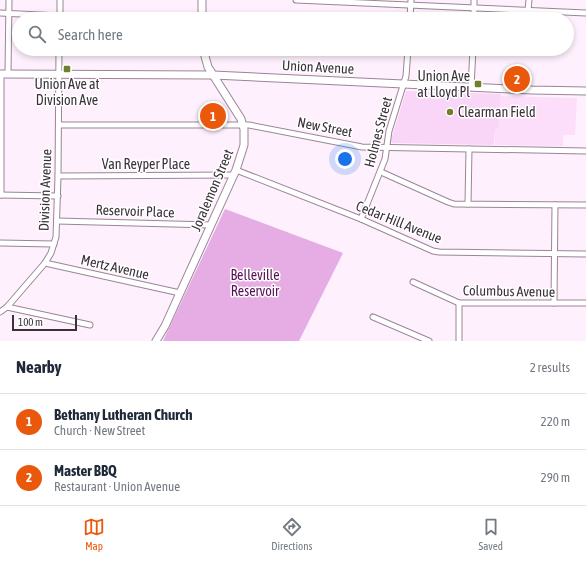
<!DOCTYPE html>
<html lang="en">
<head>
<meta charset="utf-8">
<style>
  :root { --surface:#fff; --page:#f2f2f3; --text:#1f2937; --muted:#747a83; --line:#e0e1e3; --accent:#ea580c }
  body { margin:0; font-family:"Asap Condensed",sans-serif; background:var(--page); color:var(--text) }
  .scale { position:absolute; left:12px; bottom:10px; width:65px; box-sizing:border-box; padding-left:4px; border:2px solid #3a3139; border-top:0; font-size:11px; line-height:14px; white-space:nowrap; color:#3a3139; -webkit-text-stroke:3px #fff; paint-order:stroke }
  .you { position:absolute; left:345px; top:159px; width:14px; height:14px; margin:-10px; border:3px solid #fff; border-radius:50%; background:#1a73e8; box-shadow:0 0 0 6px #1a73e833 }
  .badge { display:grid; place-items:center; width:26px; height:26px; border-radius:50%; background:var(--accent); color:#fff; font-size:13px; font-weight:700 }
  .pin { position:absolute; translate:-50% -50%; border:2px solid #fff; box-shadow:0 1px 4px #0006 }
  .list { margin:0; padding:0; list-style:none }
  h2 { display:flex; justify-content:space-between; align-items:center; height:52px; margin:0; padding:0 16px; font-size:17px }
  h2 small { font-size:13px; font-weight:400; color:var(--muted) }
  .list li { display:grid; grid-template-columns:26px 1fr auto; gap:12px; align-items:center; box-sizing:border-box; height:56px; padding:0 16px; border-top:1px solid var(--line) }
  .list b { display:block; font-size:15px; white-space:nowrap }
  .list p { margin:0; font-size:13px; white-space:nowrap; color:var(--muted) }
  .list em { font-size:13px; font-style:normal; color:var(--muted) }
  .icon { flex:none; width:22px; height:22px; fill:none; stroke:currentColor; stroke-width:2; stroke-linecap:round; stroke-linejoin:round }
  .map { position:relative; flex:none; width:586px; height:341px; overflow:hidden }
  .search { position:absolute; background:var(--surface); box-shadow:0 2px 6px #0003; left:12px; right:12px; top:12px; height:44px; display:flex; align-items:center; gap:10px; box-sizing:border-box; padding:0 14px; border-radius:22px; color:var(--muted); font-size:15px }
  .sheet { height:164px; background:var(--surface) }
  nav { display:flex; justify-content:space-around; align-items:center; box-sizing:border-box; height:56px; border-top:1px solid var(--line); background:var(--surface); font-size:11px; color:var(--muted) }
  nav a { display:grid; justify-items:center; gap:2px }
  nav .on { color:var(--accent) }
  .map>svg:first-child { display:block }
  .built { fill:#fcdefa }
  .green { fill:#f9d5f7 }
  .forest { fill:#e6ace4 }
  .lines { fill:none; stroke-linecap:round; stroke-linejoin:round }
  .street-casing { stroke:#9a8598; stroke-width:7 }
  .secondary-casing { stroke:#9a8598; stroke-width:9 }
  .street { stroke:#fff; stroke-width:5 }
  .secondary { stroke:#fff; stroke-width:7 }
  .poi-dot { fill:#727f2d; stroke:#fff; stroke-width:1.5 }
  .labels { text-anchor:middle; stroke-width:3; stroke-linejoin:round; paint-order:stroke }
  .street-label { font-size:14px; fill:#3a3139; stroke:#fff }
  .poi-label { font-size:14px; fill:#3a3139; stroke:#fff; text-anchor:end }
  .park-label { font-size:14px; fill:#561257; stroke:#fff }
</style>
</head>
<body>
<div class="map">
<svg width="586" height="341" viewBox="0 0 586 341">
  <rect width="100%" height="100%" fill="#fff0fe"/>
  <path class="built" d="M501,96L577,98L575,135H563V146L495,145V129L499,127Z"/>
  <path class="green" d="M406,91L501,94L499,127L495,129L494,145L392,143L391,140Z"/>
  <path class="forest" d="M225,209L343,253L299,341H163Z"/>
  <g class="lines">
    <defs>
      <g id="street">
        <path d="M296,0L586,13"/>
        <path d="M528,10L529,0"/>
        <path d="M0,13L60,16L202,19"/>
        <path d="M60,19V0"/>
        <path d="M410,19L411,0"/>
        <path d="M474,19V0"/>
        <path d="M8,74L9,0"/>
        <path d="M471,87L473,49"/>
        <path d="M59,125H249L362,147L586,151"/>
        <path d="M236,170L361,219L433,251L439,252L586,254"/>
        <path d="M381,172L448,202L454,204L586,205"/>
        <path d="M58,176L234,175"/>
        <path d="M0,195L58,196"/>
        <path d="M1,195V74"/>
        <path d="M468,204L469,149"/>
        <path d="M361,219L385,159L389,131L406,76L408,49"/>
        <path d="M57,221L211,225"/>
        <path d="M0,243L54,244"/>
        <path d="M45,263L180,293"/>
        <path d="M413,282L459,303H586"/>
        <path d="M459,303V341"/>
        <path d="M554,303L555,205"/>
        <path d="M7,307L90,325"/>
        <path d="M0,312L7,307L45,263L51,253L56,237L58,176L59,49"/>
        <path d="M373,317L429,341"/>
      </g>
      <g id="secondary">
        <path d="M202,19V0"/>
        <path d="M0,74L213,75L532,90L586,91"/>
        <path d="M156,341L165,326L236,170L244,145V129L241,119L208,67L203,49"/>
      </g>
    </defs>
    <use href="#street" class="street-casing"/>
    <use href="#secondary" class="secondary-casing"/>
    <use href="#street" class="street"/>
    <use href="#secondary" class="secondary"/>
  </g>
  <g class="poi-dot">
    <rect x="63" y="65" width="8" height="8" rx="2"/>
    <rect x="474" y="80" width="8" height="8" rx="2"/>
    <circle cx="450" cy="112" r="4"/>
  </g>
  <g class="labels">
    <g class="street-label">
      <text transform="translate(318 67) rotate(3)" y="5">Union Avenue</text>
      <text transform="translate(325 127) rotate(11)" y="5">New Street</text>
      <text transform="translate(378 132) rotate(-75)" y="5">Holmes Street</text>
      <text x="146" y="169">Van Reyper Place</text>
      <text transform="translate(45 190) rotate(-88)" y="5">Division Avenue</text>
      <text transform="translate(212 190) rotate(-67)" y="5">Joralemon Street</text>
      <text transform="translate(135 211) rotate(2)" y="5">Reservoir Place</text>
      <text transform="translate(399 222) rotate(22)" y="5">Cedar Hill Avenue</text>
      <text transform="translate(115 267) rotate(13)" y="5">Mertz Avenue</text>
      <text transform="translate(509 291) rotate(1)" y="5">Columbus Avenue</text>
    </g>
    <g class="poi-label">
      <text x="470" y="81">Union Ave<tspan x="470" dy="16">at Lloyd Pl</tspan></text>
      <text x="67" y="89" text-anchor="middle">Union Ave at<tspan x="67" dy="16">Division Ave</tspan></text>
      <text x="458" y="117" text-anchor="start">Clearman Field</text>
    </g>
    <g class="park-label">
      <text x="255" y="280">Belleville<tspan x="255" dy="16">Reservoir</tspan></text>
    </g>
  </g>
</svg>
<div class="scale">100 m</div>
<div class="you"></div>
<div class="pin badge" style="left:213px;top:116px">1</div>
<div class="pin badge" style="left:517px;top:79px">2</div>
<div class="search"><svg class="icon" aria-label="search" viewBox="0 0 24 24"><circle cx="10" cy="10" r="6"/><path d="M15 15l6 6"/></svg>Search here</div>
</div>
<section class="sheet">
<h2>Nearby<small>2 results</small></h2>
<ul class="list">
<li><span class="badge">1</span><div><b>Bethany Lutheran Church</b><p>Church · New Street</p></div><em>220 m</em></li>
<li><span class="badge">2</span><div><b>Master BBQ</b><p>Restaurant · Union Avenue</p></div><em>290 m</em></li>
</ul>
</section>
<nav>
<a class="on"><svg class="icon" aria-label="map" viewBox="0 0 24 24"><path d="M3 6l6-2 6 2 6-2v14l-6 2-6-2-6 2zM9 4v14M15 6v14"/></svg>Map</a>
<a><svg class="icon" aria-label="directions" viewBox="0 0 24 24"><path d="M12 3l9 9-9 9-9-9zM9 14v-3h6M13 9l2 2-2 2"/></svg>Directions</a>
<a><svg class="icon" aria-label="saved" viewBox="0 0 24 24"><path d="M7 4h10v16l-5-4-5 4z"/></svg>Saved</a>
</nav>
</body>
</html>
